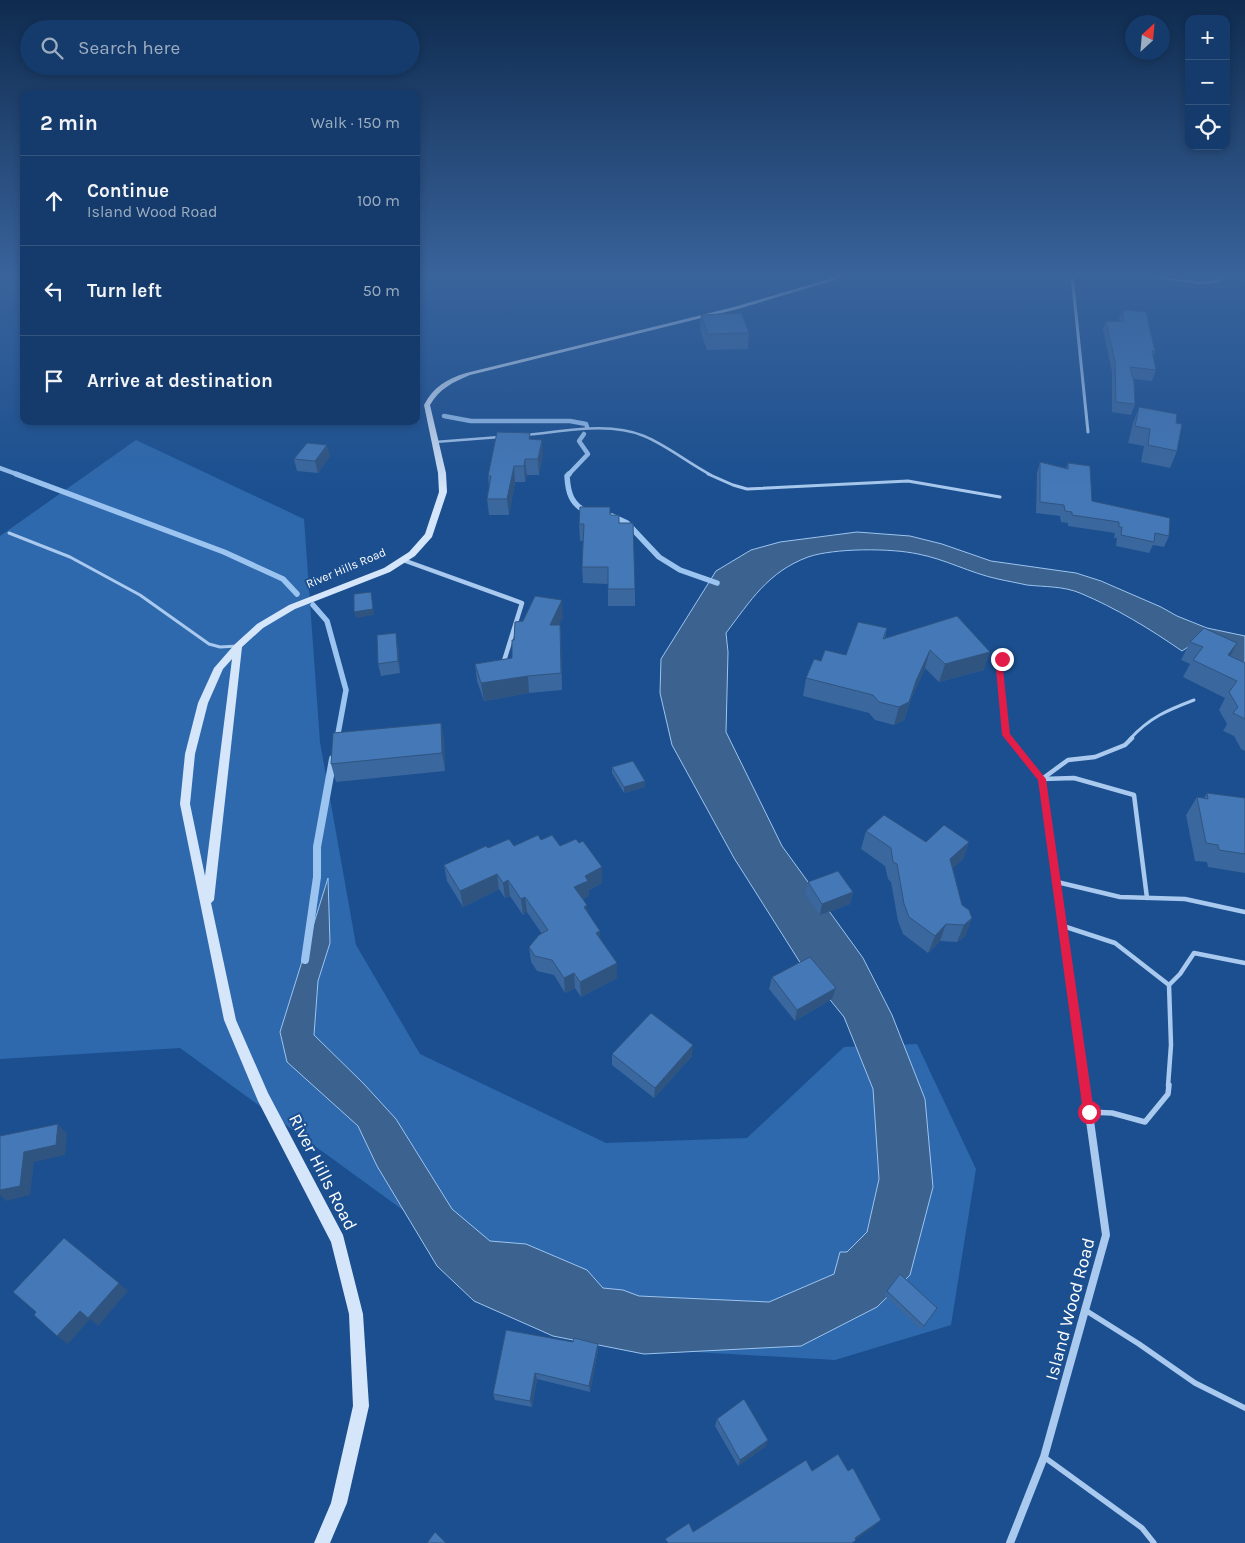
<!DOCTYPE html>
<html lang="en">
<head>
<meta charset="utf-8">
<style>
  :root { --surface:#143b6b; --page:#1d4271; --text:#f1f3f6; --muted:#9dadc1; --line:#33557e }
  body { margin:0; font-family:Karla,sans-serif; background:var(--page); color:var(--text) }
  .controls { position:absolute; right:15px; top:15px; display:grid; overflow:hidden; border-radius:10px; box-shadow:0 2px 8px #0003 }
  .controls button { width:45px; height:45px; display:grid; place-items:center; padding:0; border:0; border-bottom:1px solid var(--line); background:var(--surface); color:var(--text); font:25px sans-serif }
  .compass { position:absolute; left:1125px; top:15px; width:45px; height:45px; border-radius:50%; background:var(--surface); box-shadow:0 2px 8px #0003; rotate:26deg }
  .stop { position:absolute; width:15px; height:15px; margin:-11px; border:4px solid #e11d48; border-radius:50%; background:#fff }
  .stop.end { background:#e11d48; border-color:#fff; box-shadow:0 1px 5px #0008 }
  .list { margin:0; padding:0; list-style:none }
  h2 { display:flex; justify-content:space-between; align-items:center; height:65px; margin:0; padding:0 20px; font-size:21px }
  h2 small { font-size:16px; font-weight:400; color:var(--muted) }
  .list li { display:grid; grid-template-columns:32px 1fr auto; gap:15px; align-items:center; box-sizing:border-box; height:90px; padding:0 20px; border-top:1px solid var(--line) }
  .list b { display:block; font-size:19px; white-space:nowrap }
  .list p { margin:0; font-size:16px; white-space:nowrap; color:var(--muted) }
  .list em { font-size:16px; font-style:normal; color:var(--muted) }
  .icon { flex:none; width:28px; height:28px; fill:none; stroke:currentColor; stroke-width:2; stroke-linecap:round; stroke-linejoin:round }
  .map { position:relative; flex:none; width:1245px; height:1543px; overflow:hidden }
  .search { position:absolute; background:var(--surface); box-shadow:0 2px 8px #0003; left:20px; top:20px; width:400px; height:55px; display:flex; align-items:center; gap:12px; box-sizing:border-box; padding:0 18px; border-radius:28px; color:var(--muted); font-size:19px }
  .panel { position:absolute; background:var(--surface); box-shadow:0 2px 8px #0003; left:20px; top:90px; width:400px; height:335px; border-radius:10px }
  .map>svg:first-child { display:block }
  .green { fill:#2e69ad }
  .water { fill:#3c6290; stroke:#9cc4f0 }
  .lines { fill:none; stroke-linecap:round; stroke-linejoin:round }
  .stream-far2 { stroke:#9cc4f0; stroke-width:4.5 }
  .stream-far1 { stroke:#9cc4f0; stroke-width:5.5 }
  .stream { stroke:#9cc4f0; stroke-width:8 }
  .lane-far3 { stroke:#a9c9ee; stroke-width:2.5 }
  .lane-far2 { stroke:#a9c9ee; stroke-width:3 }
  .lane-far1 { stroke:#a9c9ee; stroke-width:4.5 }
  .lane { stroke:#a9c9ee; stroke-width:5.5 }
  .street-far3 { stroke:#a9c9ee; stroke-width:3 }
  .street-far2 { stroke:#a9c9ee; stroke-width:4.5 }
  .street-far1 { stroke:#a9c9ee; stroke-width:5.5 }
  .street { stroke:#a9c9ee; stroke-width:8 }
  .secondary { fill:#d6e6fa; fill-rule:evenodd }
  .wall { fill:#3a679d }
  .shaded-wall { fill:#305480 }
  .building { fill:#4478b7; stroke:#305480 }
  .route { fill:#e11d48 }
  .labels { text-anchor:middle; stroke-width:4; stroke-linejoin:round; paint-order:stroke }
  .far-street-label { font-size:12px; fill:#fff; stroke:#1b4f8f }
  .near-street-label { font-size:18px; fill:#fff; stroke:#1b4f8f }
</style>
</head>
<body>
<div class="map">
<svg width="1245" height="1543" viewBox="0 0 1245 1543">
  <rect width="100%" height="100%" fill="#1b4f8f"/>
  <path class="green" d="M136,440L304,519L320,742L356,945L420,1054L606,1143L747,1138L844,1047L917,1044L976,1169L951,1325L835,1360L678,1351L473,1261L180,1048L0,1059V536Z"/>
  <path class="water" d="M857,532L910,536L942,544L991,561L1076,573L1101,581L1161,607L1177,616L1207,628L1245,636V669L1188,647L1182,651C1150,629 1116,608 1080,593C1063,586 1045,587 1027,585C1018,583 1007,581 998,579C970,573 945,559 918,554C891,548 834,548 808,557C768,572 751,600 726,633L728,652L726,732L782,846L863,958L892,1015L925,1099L933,1187L910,1275L877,1307L801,1346L644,1354L553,1336L474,1301L437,1266L377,1166L358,1126L287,1062L280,1032L328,878L330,943L318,981L314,1035L364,1084L396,1119L452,1209L490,1241L526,1244L587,1270L603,1288L623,1290L639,1296L769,1302L834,1274L840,1252H847L867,1232L879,1179L873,1089L844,1017L801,964L734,858L672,745L660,693L661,659L716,571L751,550L780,542Z"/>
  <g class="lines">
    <g class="stream-far2">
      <path d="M444,416L471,421H570L586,424L587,427"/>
      <path d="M0,468L19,475"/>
      <path d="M568,475L588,454L579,441L584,434"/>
    </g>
    <g class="stream-far1">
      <path d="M16,474L224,552L283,579L297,594"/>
      <path d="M569,474L567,476C568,493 571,504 587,512"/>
      <path d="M612,516L627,523L659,557L680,570L717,583"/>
      <path d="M313,605L327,621L346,690L337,739"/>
    </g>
    <g class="stream">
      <path d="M337,741L338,738"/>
      <path d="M305,960L317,877V847L333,759"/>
    </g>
    <g class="lane-far3">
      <path d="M1139,275L1200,283L1213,282L1232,275"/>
      <path d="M525,435C562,432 608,421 644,436C668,446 688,463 711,475"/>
      <path d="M435,442L500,437"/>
    </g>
    <g class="lane-far2">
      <path d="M708,474L733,485L747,489L908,481L1000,497"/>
      <path d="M9,533L70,557L140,595L209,644L220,647L238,646"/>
      <path d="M1002,659L999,669L1006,735L1009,739"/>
      <path d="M1130,739C1150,717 1168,710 1194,700"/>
    </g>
    <g class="lane-far1">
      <path d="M1008,738L1042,779"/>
      <path d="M1042,779L1074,778L1134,795L1147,898"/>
      <path d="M1042,779L1068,760L1095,757L1125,745L1132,738"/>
      <path d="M1057,882L1120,897L1185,899L1245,912"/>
      <path d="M1063,926L1115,943L1169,985L1171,1045L1168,1086"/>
      <path d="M1169,985L1180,974L1194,953L1245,963"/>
    </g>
    <g class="lane">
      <path d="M1089,1112L1112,1113L1145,1122L1168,1094L1169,1085"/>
      <path d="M1085,1310L1139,1344L1195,1383L1245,1408"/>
      <path d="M1044,1457L1142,1528L1154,1543"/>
    </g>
    <path class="street-far3" d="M1072,275L1088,432"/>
    <path class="street-far2" d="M403,560L522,603L504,661"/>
    <path class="street-far1" d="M1042,779L1085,1086"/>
    <path class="street" d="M1010,1543L1044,1457L1106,1235L1085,1085"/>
    <path class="secondary" d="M843,275H851L738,309L470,375C453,382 439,389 430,405L446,473L447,492L432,537L415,556L390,572L295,609L263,628L242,647L214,900L211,903L236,1020L268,1093L343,1235L363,1314L369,1406L347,1503L330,1543H314L331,1503L353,1406L349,1314L331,1242L258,1101L224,1020L180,804L185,754L198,703L214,668L235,644L257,624L289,605L384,568L409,552L425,534L439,492L438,473L424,405C433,387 447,379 466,373L734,307ZM232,659L205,876L190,804L195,754L208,703L223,669Z"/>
  </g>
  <g class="wall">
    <path d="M1123,310L1155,351L1153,356L1156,370L1152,381L1134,379L1135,404L1131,415L1112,412V372L1103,330L1106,321L1120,322L1119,319Z"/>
    <path d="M701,315L749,333L748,349L707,350L700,330Z"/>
    <path d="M1139,407L1176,423L1177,451L1170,468L1141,462L1144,446L1128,443L1133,423Z"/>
    <path d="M530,433V439L543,455L539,475H527L525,482H515L509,515H489L487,499L489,488L488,476Z"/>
    <path d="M330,456L318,473L297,471L294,459Z"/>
    <path d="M1040,462L1066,468L1068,463L1092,501L1169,536L1164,547L1153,545L1149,553L1116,546L1117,538H1114L1115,533L1068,526V523L1061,522L1060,516L1036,513L1037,473Z"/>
    <path d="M610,515L619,523L635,589V606H608V584L583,583L582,567L583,541H580L579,524Z"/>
    <path d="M957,616L984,670L939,682L925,668L911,699L904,720L894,725L875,720L869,713L803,696L806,678L821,661L846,655L887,628L885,639Z"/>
    <path d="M563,617L559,625H560L561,642L562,690L529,693L484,701L477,681L475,664L512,658L514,640Z"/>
    <path d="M1190,642L1230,656L1245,663V751L1241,749L1234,736L1223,731L1227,724L1219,710L1225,698L1183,677L1190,664L1181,660Z"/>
    <path d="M398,645L400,673L381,676L378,664Z"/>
    <path d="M441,723L444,741L445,771L336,782L331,764Z"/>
    <path d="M612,767L645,781V787L624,793L612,773Z"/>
    <path d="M1207,793L1245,798V873L1208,867L1207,862L1195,861L1186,815L1197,797L1204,798Z"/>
    <path d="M866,831L926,842H969L963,859L953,868L962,905L972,918L965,936L957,942L940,941L928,953L903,934L898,921L891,882L888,879L885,866L861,849Z"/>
    <path d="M541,840L560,846L602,883L589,890V896L583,899L588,913L600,938L617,963V978L581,997L575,988L565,993L554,975L537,971L531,962L529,947L542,934L527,912L523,915L510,896L505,898L499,889L463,907L447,881L444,865L488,848L514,846Z"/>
    <path d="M808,882L853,892L850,904L820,915L805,894Z"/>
    <path d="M772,977L836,988L832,999L795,1021L769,989Z"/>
    <path d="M612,1054L692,1056L654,1098L612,1065Z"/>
    <path d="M887,1291L937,1308L921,1330L884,1295Z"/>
    <path d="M506,1330L598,1350L590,1392L537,1379L532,1407L495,1400L493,1394Z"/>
    <path d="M717,1419L766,1446L738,1466L715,1426Z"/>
  </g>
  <g class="shaded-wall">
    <path d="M542,440L543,455L539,475L538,459Z"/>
    <path d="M327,445L330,456L318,473L315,461Z"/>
    <path d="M525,459L527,475L525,482L524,466Z"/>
    <path d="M514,466L515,482L509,515L507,499Z"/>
    <path d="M371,592L374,615L356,618L354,612Z"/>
    <path d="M562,600L563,617L552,642L550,625Z"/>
    <path d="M396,633L398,645L400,673L398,661Z"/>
    <path d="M1237,643L1228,661L1218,673L1228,655Z"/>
    <path d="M930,650L925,668L911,699L904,720L894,725L899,707Z"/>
    <path d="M990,652L984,670L939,682L945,664Z"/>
    <path d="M528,676L529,693L484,701L481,683Z"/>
    <path d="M441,723L444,741L445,771L442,753Z"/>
    <path d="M645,781V787L624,793V787Z"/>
    <path d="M969,842L963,859L944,877L950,859Z"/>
    <path d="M602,867V883L589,890V896L575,903L574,887L585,876Z"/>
    <path d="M497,874L499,889L463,907L460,891Z"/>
    <path d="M508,880L510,896L505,898L503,883Z"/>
    <path d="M853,892L850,904L820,915L822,904Z"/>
    <path d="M525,897L527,912L523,915L521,899Z"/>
    <path d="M587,905L588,921L584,907Z"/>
    <path d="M972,918L965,936L957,942L964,925Z"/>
    <path d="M946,924L940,941L928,953L935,936Z"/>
    <path d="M600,931V946L596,933Z"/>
    <path d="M617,963V978L581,997L580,982Z"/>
    <path d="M574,973L575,988L565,993L564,978Z"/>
    <path d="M836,988L832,999L795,1021L797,1010Z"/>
    <path d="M693,1045L692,1056L654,1098L655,1088Z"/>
    <path d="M58,1124L67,1134L65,1155L34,1162L30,1195L6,1201L0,1195V1185L24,1152Z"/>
    <path d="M119,1283L128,1291L98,1326L90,1319L68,1344L57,1336L80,1311Z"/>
    <path d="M598,1344V1350L590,1392L589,1386Z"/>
    <path d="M535,1373L537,1379L532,1407L530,1401Z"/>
    <path d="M768,1440L766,1446L738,1466L740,1460Z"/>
    <path d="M881,1520L871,1529L851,1543L855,1538Z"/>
  </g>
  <g class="building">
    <path d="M1123,310L1146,312L1155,351H1152L1156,370L1130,367L1134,382L1135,404L1116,402L1115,362L1106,321L1124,322Z"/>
    <path d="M741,313L749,333L708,334L701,315Z"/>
    <path d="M1139,407L1177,414L1176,423L1182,424L1177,451L1148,445L1150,429L1135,426Z"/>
    <path d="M497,432L530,433L529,439L542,440L538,459H525L524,466H514L507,499H487L491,476H488Z"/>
    <path d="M307,443L327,445L315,461L294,459Z"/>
    <path d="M1040,462L1068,469V463L1090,466L1092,501L1170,518L1169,536L1155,533L1154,542L1121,535L1122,527H1119V522L1072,515V512L1065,511L1064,505L1040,502Z"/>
    <path d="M580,507H610V515H619V523H633L635,589H608V567H582L584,524H579Z"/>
    <path d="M371,592L373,609L354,612V594Z"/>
    <path d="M535,596L562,600L550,625H560L561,673L528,676L481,683L475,664L512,658V640H514L515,622L523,621Z"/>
    <path d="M957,616L990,652L945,664L930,650L916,681L909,702L899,707L879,702L873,695L806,678L814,659L821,661L825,650L846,655L858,622L887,628L883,639Z"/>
    <path d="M1204,628L1237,643L1228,655L1245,663V719L1233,713L1238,707L1229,692L1237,681L1193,660L1203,647L1190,642Z"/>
    <path d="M396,633L398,661L378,664L377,635Z"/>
    <path d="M441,723L442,753L331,764L333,733Z"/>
    <path d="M633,761L645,781L624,787L612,767Z"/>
    <path d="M1207,793L1245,798V854L1219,850L1218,845L1206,843L1197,797L1208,799Z"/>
    <path d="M884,815L926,842L944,825L969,842L950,859L962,905L969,910L972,918L964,925L946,924L935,936L909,917L904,904L897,864L893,862L891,848L866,831Z"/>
    <path d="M538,835L541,840L552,835L560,846L576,839L579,843L583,841L602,867L585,876L588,881L574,887L587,905L584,907L600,931L596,933L617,963L580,982L574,973L564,978L552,960L535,956L529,947L539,935L548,930L525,897L521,899L508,880L503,883L497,874L460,891L444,865L486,846L488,848L509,839L514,846Z"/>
    <path d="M838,871L853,892L822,904L808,882Z"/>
    <path d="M810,957L836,988L797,1010L772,977Z"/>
    <path d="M651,1013L693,1045L655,1088L612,1054Z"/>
    <path d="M58,1124L56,1145L24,1152L20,1186L0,1190V1136Z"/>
    <path d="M64,1238L119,1283L88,1318L80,1311L57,1336L34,1315L36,1312L13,1292Z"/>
    <path d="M900,1274L937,1308L924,1326L887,1291Z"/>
    <path d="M506,1330L573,1342L574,1338L598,1344L589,1386L535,1373L530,1401L493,1394Z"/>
    <path d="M744,1399L768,1440L740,1460L717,1419Z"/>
    <path d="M838,1454L848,1471L853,1468L881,1520L855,1538L856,1540L852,1543H668L665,1539L689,1523L693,1532L806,1460L812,1471Z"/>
    <path d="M435,1532L446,1543H427Z"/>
  </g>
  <linearGradient id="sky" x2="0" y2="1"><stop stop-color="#0f2b4f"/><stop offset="0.56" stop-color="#39639b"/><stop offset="1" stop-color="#39639b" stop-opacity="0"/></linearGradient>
  <rect width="1245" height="491" fill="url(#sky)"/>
  <path class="route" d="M1002,656L1006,659L1003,669L1010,734L1046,779L1094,1112L1092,1115L1089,1117L1085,1115L1083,1112L1038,780L1002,735L996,669L999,659Z"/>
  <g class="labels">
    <g class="far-street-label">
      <text transform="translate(346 568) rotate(-23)" y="4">River Hills Road</text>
    </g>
    <g class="near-street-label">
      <text transform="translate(323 1172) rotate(63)" y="6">River Hills Road</text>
      <text transform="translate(1070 1309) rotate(-75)" y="6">Island Wood Road</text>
    </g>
  </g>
</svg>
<div class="controls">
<button>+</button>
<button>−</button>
<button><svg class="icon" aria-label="locate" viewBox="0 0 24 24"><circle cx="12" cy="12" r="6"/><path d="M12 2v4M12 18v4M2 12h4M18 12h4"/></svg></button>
</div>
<svg class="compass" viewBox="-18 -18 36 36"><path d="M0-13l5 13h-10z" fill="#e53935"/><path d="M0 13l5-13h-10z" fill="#9dadc1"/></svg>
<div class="stop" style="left:1089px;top:1112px"></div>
<div class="stop end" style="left:1002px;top:659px"></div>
<div class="search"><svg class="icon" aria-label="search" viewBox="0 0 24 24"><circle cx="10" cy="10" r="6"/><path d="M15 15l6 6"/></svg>Search here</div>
<section class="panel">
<h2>2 min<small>Walk · 150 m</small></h2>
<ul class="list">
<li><svg class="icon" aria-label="ahead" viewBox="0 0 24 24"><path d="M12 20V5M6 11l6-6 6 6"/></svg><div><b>Continue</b><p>Island Wood Road</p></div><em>100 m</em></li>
<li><svg class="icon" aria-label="left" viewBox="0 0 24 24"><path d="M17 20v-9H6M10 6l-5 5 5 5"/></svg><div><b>Turn left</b></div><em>50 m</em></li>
<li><svg class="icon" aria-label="arrive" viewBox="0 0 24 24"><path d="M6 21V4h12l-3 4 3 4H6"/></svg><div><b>Arrive at destination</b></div></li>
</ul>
</section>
</div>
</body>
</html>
